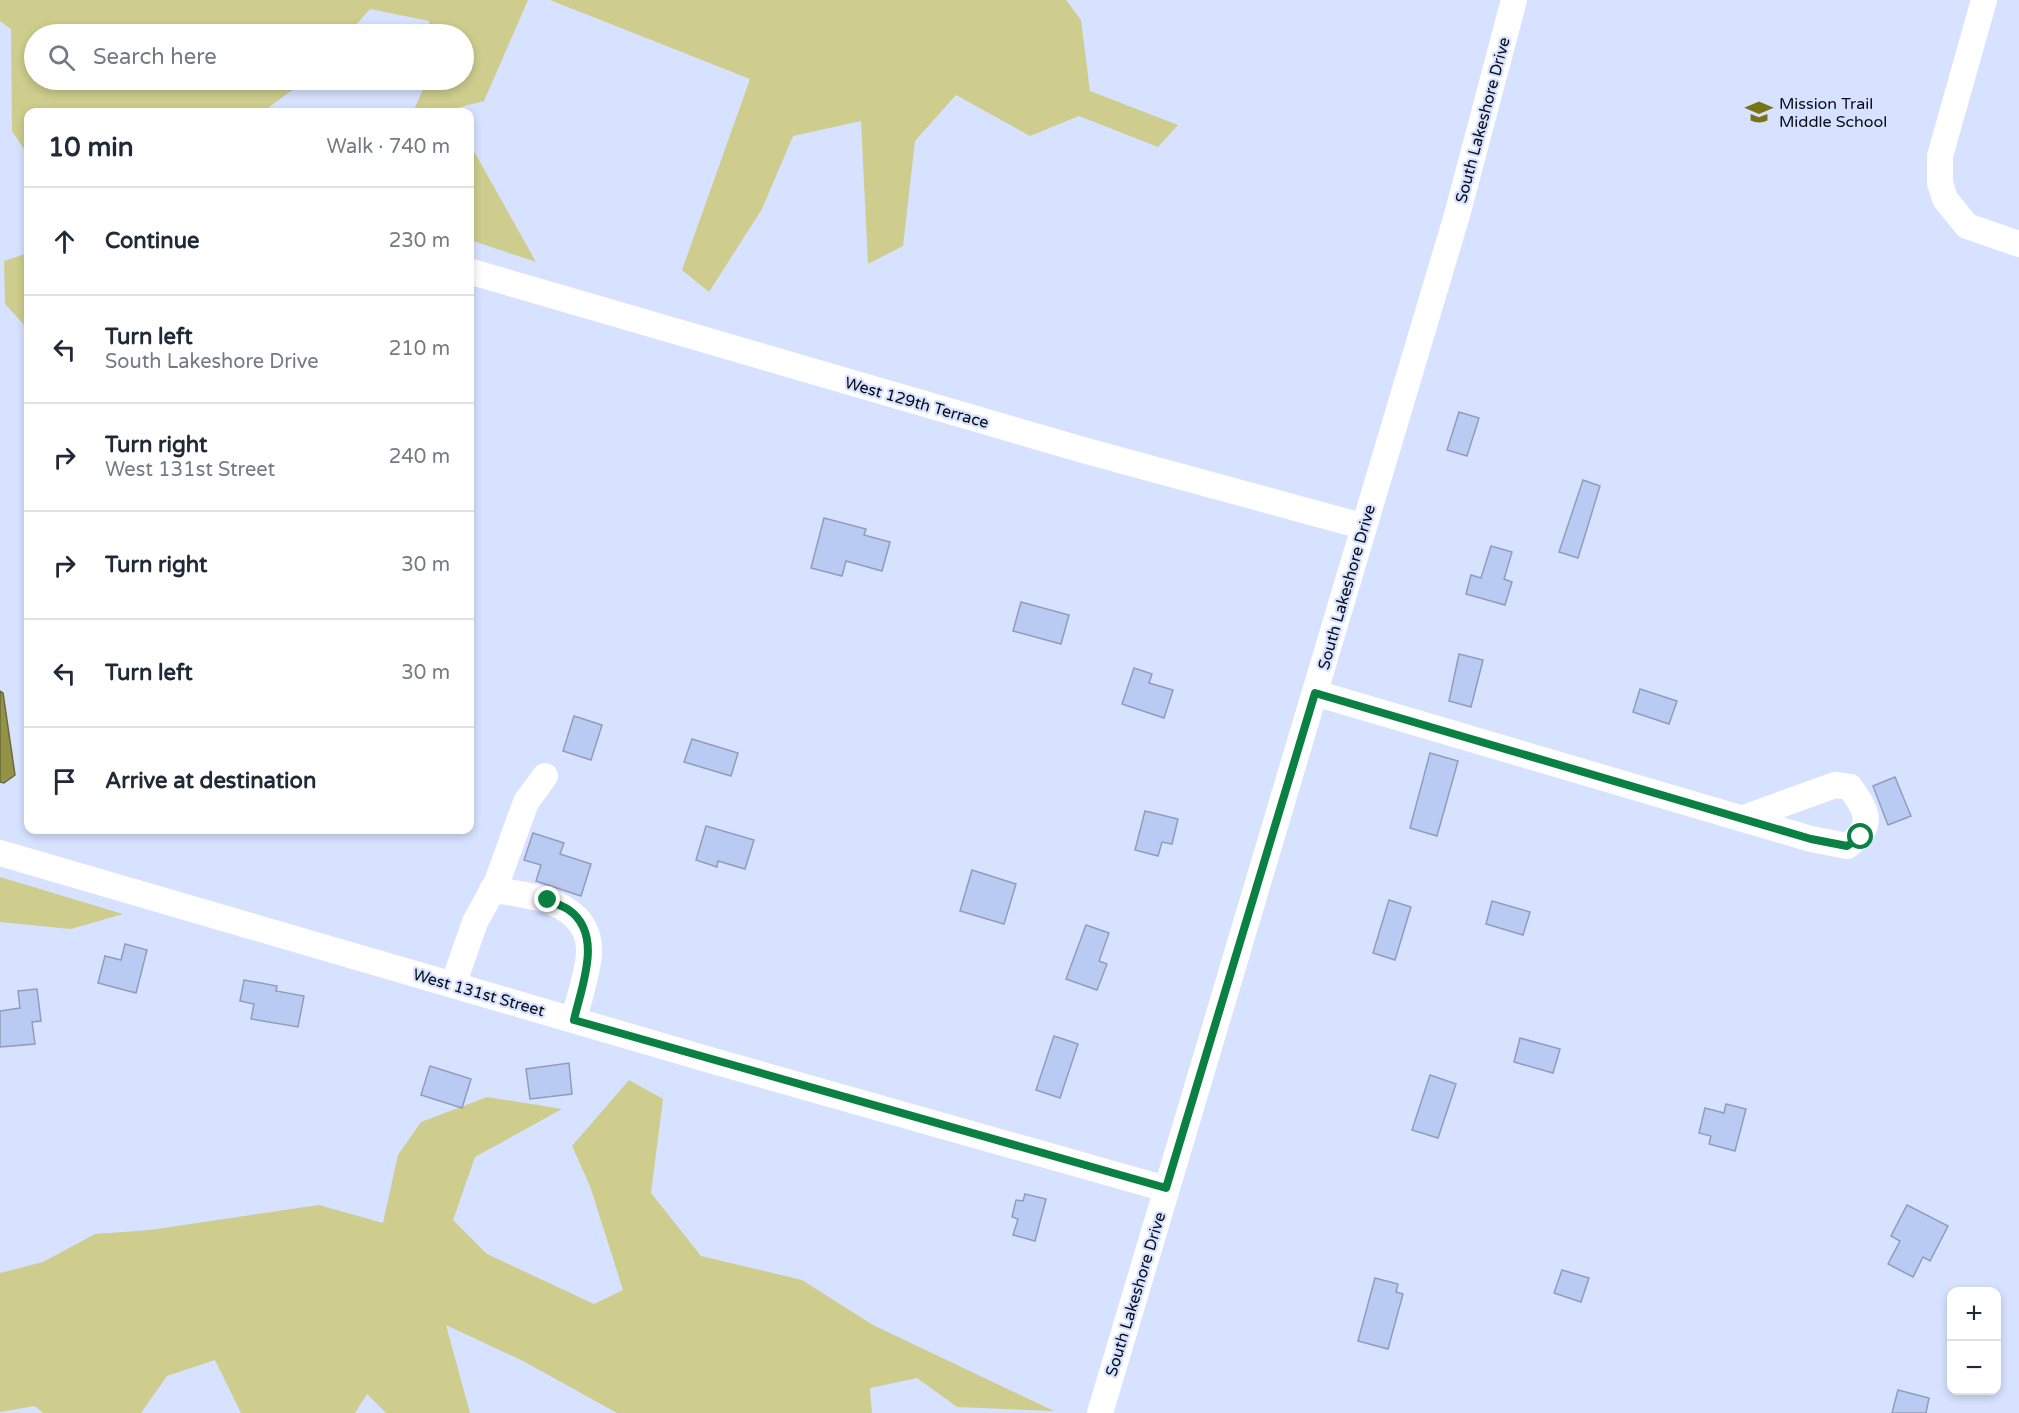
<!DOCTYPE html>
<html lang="en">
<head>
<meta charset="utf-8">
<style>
  :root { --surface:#fff; --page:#f2f2f3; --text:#1f2937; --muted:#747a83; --line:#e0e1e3 }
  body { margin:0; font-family:"Varela Round",sans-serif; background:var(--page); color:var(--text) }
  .controls { position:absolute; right:18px; bottom:18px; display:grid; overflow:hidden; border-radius:12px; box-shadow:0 3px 9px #0003 }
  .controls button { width:54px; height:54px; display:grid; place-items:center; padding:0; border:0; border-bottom:2px solid var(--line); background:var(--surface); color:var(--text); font:30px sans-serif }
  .stop { position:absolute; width:18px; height:18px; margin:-14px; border:4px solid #0b8043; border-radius:50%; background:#fff }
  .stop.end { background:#0b8043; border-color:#fff; box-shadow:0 2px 6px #0008 }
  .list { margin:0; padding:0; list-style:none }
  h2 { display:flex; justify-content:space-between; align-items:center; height:78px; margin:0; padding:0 24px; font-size:26px }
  h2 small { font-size:20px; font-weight:400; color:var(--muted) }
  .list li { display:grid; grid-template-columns:39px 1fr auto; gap:18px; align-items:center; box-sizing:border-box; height:108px; padding:0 24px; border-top:2px solid var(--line) }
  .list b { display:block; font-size:22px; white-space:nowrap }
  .list p { margin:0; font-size:20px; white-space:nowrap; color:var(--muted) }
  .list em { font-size:20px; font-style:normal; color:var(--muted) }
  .icon { flex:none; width:33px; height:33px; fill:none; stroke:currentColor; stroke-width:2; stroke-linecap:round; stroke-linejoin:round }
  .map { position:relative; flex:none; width:2019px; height:1413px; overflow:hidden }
  .search { position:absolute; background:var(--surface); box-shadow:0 3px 9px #0003; left:24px; top:24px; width:450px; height:66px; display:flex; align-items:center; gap:15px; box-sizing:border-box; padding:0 21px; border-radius:33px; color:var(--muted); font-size:22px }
  .panel { position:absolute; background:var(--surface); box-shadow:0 3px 9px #0003; left:24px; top:108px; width:450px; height:726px; border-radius:12px }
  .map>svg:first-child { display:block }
  .green { fill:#cecd8d }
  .water { fill:#949247; stroke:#6a6a38; stroke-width:1.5 }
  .building { fill:#bacbf3; stroke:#919db8; stroke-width:1.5 }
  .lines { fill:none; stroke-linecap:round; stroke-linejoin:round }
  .minor { stroke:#fff; stroke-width:26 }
  .route { stroke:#0b8043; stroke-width:8 }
  .labels { text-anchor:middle; stroke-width:4.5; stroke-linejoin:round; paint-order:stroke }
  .poi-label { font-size:16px; fill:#080b14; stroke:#d6e2ff; text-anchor:start }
  .street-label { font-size:16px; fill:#080b14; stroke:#d6e2ff }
</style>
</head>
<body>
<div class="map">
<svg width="2019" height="1413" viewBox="0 0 2019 1413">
  <rect width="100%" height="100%" fill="#d6e2ff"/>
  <g class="green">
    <path d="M0,0H528L484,101L449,110L450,112H413L427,80H464V34H429V21L370,9L348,34H34V80H306L269,107V112H28V155L12,131L11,29L0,21Z"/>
    <path d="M550,0H1066L1081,20L1090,91L1178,125L1158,147L1079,116L1030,136L956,95L915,141L903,246L868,264L861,121L793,136L762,209L709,292L682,270L750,79Z"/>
    <path d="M470,144L536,262L470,240Z"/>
    <path d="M28,253V329L5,304L4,261Z"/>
    <path d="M0,877L123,914L71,929L0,922Z"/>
    <path d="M629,1080L663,1099L651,1193L701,1256L802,1280L873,1325L1054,1411L957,1407L917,1378L870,1388L872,1413H617L523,1361L446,1325L470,1413H386L367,1394L355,1413H241L215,1360L167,1376L141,1413H43L35,1406L0,1412V1273L43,1262L95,1234L150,1230L319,1205L383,1223L398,1155L421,1122L487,1097L562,1109L475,1157L453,1220L487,1254L594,1304L623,1290L590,1186L572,1146Z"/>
  </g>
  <path class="water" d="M0,691L3,693L15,775L4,783L0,782Z"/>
  <g class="building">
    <path d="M1459,412L1479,418L1467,456L1447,450Z"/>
    <path d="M1583,480L1600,486L1578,558L1559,552Z"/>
    <path d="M824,518L866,529L864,535L890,542L882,571L846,561L842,576L811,568Z"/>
    <path d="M1491,546L1512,552L1504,579L1512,582L1505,605L1466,594L1471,575L1481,578Z"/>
    <path d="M1021,602L1069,615L1061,644L1013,631Z"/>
    <path d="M1459,654L1483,660L1471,707L1449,701Z"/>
    <path d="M1134,668L1152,674L1149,683L1173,690L1164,718L1122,704Z"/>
    <path d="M1640,689L1677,701L1669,724L1633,712Z"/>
    <path d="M574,716L602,725L591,760L563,751Z"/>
    <path d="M692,739L738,753L731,776L684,762Z"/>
    <path d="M1430,753L1458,761L1437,836L1410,828Z"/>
    <path d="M1895,777L1911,816L1888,825L1873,786Z"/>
    <path d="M1145,811L1178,819L1172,844L1162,842L1158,856L1135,850Z"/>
    <path d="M706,826L754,840L745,869L718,861L717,867L696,860Z"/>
    <path d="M533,833L564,843L560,854L591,864L581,896L536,881L541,865L524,860Z"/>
    <path d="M972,870L1016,884L1004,924L960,911Z"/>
    <path d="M1389,900L1411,907L1395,960L1373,953Z"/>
    <path d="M1492,901L1530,912L1523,935L1486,924Z"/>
    <path d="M1086,925L1109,933L1099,961L1107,964L1097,990L1066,979Z"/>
    <path d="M125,944L147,950L136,993L98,983L105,956L121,960Z"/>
    <path d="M244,980L277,986L276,991L304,996L298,1027L251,1019L254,1004L240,1001Z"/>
    <path d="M37,989L41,1021L32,1022L35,1044L0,1047V1011L20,1008L18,991Z"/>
    <path d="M1054,1036L1078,1044L1060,1098L1036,1090Z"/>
    <path d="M1520,1038L1560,1049L1553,1073L1514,1062Z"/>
    <path d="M569,1063L572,1094L530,1099L526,1069Z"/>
    <path d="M430,1066L471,1079L462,1108L421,1095Z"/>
    <path d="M1430,1075L1456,1084L1438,1138L1412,1130Z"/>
    <path d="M1726,1104L1746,1109L1735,1151L1709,1144L1711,1136L1699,1133L1705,1108L1724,1113Z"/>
    <path d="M1025,1194L1046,1199L1035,1241L1013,1235L1018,1219L1012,1217L1016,1200L1023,1201Z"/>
    <path d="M1907,1205L1948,1226L1930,1261L1923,1257L1913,1277L1888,1264L1900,1241L1891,1236Z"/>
    <path d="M1562,1270L1589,1278L1581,1302L1554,1293Z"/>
    <path d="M1375,1278L1398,1284L1396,1292L1403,1294L1388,1349L1358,1341Z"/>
    <path d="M1898,1390L1929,1398L1926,1413H1892Z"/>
  </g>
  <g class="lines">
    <g class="minor">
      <path d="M1984,0L1940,156V183L1945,199L1967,226L2019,244"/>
      <path d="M472,272L1083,450L1362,526"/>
      <path d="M1315,693L1811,839L1847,846C1876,826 1867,811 1850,787L1835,785L1744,818"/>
      <path d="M0,853L717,1062L1166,1189"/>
      <path d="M492,890C529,894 590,902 589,951C589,971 578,1000 574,1020"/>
      <path d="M453,985L475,922L497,882L526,802L545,776"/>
      <path d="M1100,1413L1457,215L1514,0"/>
    </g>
  </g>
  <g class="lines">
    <path class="route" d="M548,900C554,903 563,906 569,910C604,935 581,987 574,1020L1166,1188L1315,693L1811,839L1847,846L1861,837"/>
  </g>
  <defs>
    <symbol id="school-bare" viewBox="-9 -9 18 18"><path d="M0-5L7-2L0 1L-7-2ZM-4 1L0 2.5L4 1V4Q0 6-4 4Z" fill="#777418" stroke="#d6e2ff" stroke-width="2.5" paint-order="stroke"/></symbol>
  </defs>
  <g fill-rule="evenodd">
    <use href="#school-bare" x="1740" y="93" width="38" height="38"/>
  </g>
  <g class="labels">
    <g class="poi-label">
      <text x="1779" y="109">Mission Trail<tspan x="1779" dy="18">Middle School</tspan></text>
    </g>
    <g class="street-label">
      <text transform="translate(1482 120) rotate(-75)" y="6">South Lakeshore Drive</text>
      <text transform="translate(917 402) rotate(16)" y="6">West 129th Terrace</text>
      <text transform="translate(1346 587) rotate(-74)" y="6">South Lakeshore Drive</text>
      <text transform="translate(479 992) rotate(16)" y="6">West 131st Street</text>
      <text transform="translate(1135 1294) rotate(-73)" y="6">South Lakeshore Drive</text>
    </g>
  </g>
</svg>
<div class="controls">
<button>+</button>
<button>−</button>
</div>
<div class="stop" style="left:1861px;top:837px"></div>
<div class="stop end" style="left:548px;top:900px"></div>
<div class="search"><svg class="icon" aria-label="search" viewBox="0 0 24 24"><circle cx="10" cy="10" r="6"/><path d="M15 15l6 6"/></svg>Search here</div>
<section class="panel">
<h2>10 min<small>Walk · 740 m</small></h2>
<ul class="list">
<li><svg class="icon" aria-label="ahead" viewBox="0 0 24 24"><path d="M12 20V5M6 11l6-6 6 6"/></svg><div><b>Continue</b></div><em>230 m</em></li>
<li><svg class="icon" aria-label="left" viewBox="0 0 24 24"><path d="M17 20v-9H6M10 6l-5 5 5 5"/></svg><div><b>Turn left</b><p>South Lakeshore Drive</p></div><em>210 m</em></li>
<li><svg class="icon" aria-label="right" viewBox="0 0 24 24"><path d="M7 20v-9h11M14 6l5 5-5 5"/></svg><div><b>Turn right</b><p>West 131st Street</p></div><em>240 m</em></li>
<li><svg class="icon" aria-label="right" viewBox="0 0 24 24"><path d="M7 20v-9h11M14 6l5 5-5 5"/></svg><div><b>Turn right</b></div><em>30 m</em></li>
<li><svg class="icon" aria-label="left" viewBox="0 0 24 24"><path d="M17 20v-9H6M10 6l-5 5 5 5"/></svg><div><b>Turn left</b></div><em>30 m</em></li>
<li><svg class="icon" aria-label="arrive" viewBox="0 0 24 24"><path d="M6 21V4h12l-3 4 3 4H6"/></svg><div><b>Arrive at destination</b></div></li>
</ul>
</section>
</div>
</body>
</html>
